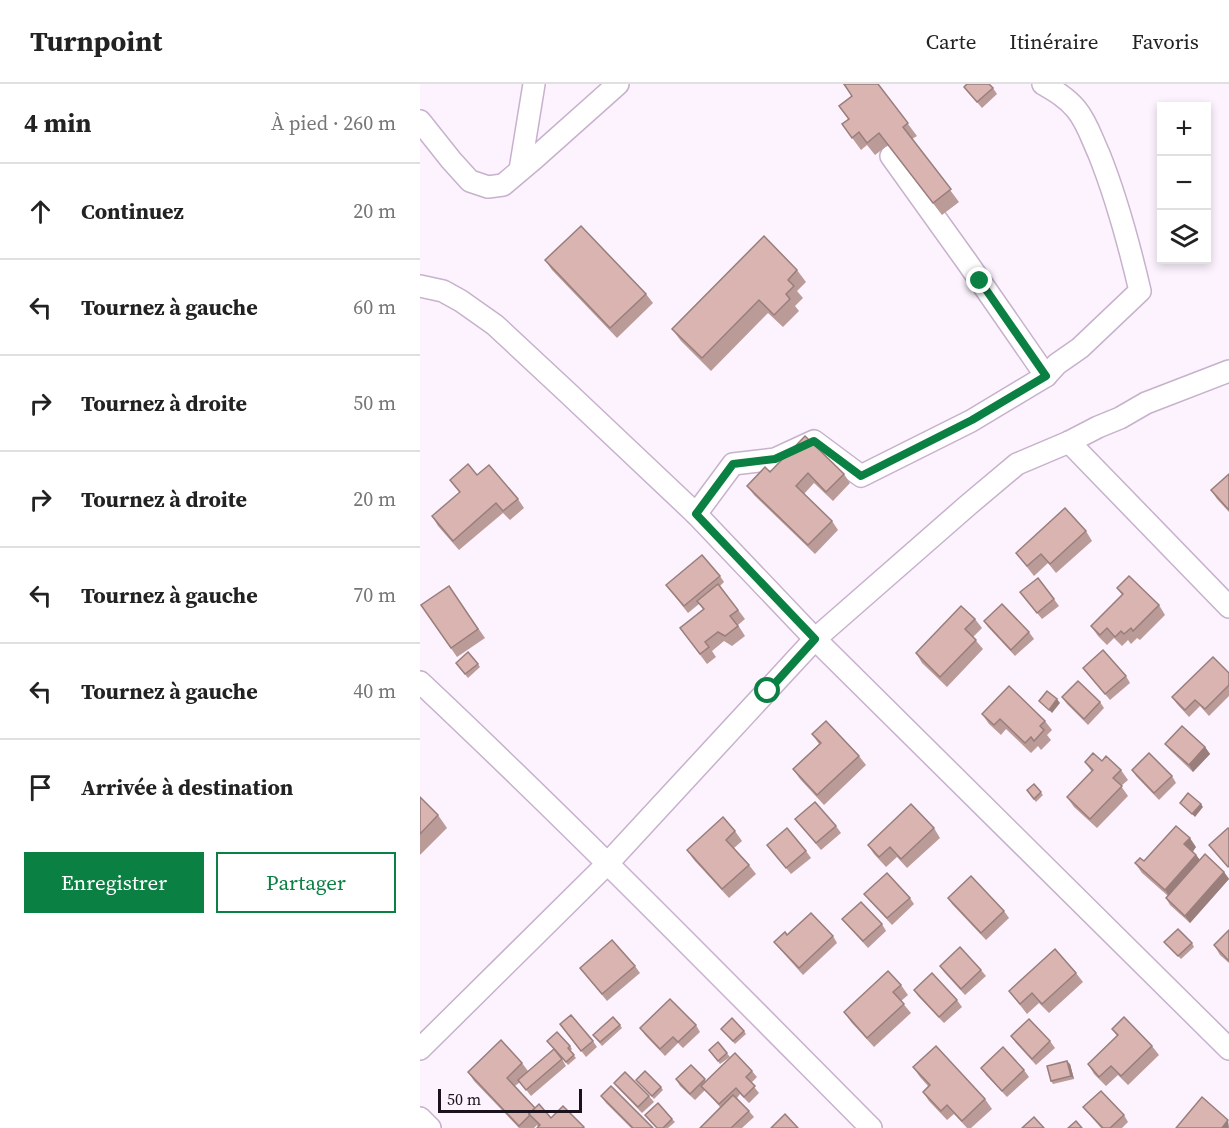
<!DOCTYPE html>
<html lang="fr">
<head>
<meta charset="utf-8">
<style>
  :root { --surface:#fff; --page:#f6f6f6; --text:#222; --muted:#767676; --line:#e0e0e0; --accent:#0b8043 }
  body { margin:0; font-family:"Source Serif 4",serif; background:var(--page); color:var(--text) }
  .controls { position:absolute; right:18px; top:18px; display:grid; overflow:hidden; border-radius:0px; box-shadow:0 3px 9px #0003 }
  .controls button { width:54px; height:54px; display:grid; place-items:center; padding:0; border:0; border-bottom:2px solid var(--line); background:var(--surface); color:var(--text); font:30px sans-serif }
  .scale { position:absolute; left:18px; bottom:15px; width:144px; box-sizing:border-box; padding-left:6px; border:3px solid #1a121c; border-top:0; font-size:16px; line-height:21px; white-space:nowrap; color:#1a121c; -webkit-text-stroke:4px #fcf3fe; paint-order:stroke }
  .stop { position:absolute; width:18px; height:18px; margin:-14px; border:4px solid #0b8043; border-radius:50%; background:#fff }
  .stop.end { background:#0b8043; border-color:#fff; box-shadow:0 2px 6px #0008 }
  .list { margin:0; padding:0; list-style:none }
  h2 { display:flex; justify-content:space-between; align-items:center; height:78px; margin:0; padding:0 24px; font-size:26px }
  h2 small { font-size:20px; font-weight:400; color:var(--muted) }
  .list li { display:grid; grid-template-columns:39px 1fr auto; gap:18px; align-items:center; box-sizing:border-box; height:96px; padding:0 24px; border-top:2px solid var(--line) }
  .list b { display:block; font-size:22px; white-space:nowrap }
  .list em { font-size:20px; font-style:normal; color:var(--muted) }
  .actions { display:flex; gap:12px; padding:18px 24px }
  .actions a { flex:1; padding:14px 0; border:2px solid var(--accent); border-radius:0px; text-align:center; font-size:21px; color:var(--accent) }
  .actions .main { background:var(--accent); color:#fff }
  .icon { flex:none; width:33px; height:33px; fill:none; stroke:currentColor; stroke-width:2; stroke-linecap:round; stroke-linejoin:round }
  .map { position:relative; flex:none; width:809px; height:1044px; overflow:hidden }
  header { display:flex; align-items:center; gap:36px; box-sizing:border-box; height:84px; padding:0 30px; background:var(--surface); border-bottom:2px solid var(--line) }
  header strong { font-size:28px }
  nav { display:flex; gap:33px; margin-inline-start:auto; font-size:21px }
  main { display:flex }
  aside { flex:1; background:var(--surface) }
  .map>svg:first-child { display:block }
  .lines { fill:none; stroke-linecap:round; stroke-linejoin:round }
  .street-casing { stroke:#c7b1cc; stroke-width:24 }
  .street { stroke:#fff; stroke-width:21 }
  .wall { fill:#bb9b98 }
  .shaded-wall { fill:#997e7c }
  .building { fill:#dab4b1; stroke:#997e7c; stroke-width:1.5 }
  .route { stroke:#0b8043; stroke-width:8 }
</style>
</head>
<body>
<header>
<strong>Turnpoint</strong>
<nav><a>Carte</a><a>Itinéraire</a><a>Favoris</a></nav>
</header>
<main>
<aside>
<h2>4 min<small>À pied · 260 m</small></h2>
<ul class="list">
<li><svg class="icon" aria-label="ahead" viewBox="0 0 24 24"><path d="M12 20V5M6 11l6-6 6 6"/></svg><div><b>Continuez</b></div><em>20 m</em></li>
<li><svg class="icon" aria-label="left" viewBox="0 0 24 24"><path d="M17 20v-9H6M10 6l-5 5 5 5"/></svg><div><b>Tournez à gauche</b></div><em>60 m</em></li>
<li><svg class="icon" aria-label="right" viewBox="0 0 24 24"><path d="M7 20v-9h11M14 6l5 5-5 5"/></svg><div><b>Tournez à droite</b></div><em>50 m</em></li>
<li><svg class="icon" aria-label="right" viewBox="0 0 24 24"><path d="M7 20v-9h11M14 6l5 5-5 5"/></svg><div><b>Tournez à droite</b></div><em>20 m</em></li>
<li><svg class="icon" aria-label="left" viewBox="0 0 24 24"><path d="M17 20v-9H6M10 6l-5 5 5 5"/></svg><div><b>Tournez à gauche</b></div><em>70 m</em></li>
<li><svg class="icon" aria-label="left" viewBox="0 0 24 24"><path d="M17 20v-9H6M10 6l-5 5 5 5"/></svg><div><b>Tournez à gauche</b></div><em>40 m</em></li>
<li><svg class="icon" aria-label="arrive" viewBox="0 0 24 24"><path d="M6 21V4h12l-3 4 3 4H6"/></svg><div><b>Arrivée à destination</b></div></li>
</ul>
<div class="actions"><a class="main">Enregistrer</a><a>Partager</a></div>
</aside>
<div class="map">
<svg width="809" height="1044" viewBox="0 0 809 1044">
  <rect width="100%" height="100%" fill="#fcf3fe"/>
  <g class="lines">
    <defs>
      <g id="street">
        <path d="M0,37L31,76L50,97L68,103L83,101L115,74L198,0"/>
        <path d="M471,72L547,178L626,292"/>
        <path d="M100,86L114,0"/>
        <path d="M0,202L23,207L41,217L75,241L148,309L276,430L395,555L809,965"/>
        <path d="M649,358L809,523"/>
        <path d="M276,430L313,380L355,375L394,357L441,392L551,337L626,292L637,280L660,264L720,207C709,160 697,115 679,70C672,55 667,38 656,25C647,14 635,7 623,0"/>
        <path d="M0,598C154,743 302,894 451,1044"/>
        <path d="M0,965L188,779L395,555L547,422L597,380L649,358L678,343L700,334L726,319L809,287"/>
        <path d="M0,1034L10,1044"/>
      </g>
    </defs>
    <use href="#street" class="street-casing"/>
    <use href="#street" class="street"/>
  </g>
  <g class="wall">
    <path d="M423,0H458L497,52L492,55L539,118L522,131L468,61L455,71L447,61L441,66L422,40L428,35L419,22L432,12Z"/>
    <path d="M544,3L573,4L577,10L562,24Z"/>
    <path d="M125,176L226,210L233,219L197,254L132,186Z"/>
    <path d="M377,186L386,198L377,207L383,214L375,222L379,227L363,243L348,229L291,287L261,257L252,245Z"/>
    <path d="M350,388L424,390L430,399L413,417L394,399L384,410L412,437L418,446L395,470L334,411L327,402Z"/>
    <path d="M809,390V428L797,415L791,406Z"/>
    <path d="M57,391L98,415L104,424L90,436L83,429L39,466L18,442L12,432L40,409L30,396Z"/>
    <path d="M666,447L672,457L636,489L628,479L614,492L596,469Z"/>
    <path d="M300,492L304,498L300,502L325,535L318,541L325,552L312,562L304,557L292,567L296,573L287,580L260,544L283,525L279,520L268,529L246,501Z"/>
    <path d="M29,502L65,554L37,573L1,521Z"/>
    <path d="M697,504L739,521L745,531L720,556L717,554L711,560L708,556L702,562L694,554L687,561L678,552L671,542L702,511Z"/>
    <path d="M600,508L634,515L639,522L622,535Z"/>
    <path d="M555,535L562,544L553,553L563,565L527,603L502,579L496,569Z"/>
    <path d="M564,537L609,548L614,555L595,572L568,543Z"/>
    <path d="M58,580L60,583L48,594L38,582Z"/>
    <path d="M663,584L706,592L710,599L690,616Z"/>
    <path d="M809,589V612L789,632L780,622L769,633L757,620L752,613Z"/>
    <path d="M642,613L680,618L684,624L668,641L647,620Z"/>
    <path d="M562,630L625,637L632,646L627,651L631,656L621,666L618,662L611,669L586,645L581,651L569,640Z"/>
    <path d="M392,650L439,672L446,681L404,721L380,695L373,685L399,660Z"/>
    <path d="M745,660L785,663L790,670L773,688L750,666Z"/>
    <path d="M682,677L701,686L708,696L701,702L708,712L677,744L654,723L647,713L672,688L665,678Z"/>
    <path d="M712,686L752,692L756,699L739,716L716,692Z"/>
    <path d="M614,700L623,711L616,718L607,706Z"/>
    <path d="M0,713L18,731L27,744L0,771Z"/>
    <path d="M375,735L416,742L421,749L401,766Z"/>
    <path d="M514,744L520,754L487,784L477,773L466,783L454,770L448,761Z"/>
    <path d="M315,747L322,757L314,764L329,781L336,790L309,814L274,776L267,766Z"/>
    <path d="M347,761L386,767L391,774L371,790Z"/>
    <path d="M776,763L773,767L780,776L804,788L809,795L770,839L750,821L746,814L748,812L722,789L715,779Z"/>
    <path d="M444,810L490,814L494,820L472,841L449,816Z"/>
    <path d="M528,814L584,827L589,834L566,856L532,820Z"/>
    <path d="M422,835L462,840L466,847L448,864L427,841Z"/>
    <path d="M809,846V879L800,871L794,861Z"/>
    <path d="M367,851L413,852L417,859L383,891L359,864L354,858Z"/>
    <path d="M744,858L772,859L774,863L761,875Z"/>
    <path d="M215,882L220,889L187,917L160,884Z"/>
    <path d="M520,882L561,886L566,892L545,911L524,888Z"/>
    <path d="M656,889L663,898L629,929L619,919L607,930L589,907Z"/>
    <path d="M481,901L488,911L481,917L491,929L454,963L431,938L424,928Z"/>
    <path d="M494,906L537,916L542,923L524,939L498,912Z"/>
    <path d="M140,940L173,957L177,963L166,973Z"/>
    <path d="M200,941L202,944L182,962L173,951Z"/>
    <path d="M276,941L280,948L263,964L258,959L245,972L225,951L220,944Z"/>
    <path d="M301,945L324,947L326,950L315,960Z"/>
    <path d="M692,945L732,962L739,971L708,1001L698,991L686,1002L674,990L668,980L697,952Z"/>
    <path d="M591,952L630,957L635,964L616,981L596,959Z"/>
    <path d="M127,957L150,962L152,965L150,967L156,974L148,981Z"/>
    <path d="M298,958L310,973L300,980L289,966Z"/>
    <path d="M142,975L146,982L111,1012L100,998L95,1002L115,1024L131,1034L143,1022L164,1044H117L118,1043L117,1041L114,1044H99L54,997L48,988L102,979L108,987Z"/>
    <path d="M650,980L654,995L633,1000L631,997Z"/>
    <path d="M271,981L286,997L332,987L337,993L331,999L339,1009L329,1019L320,1010L317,1014L329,1027L334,1033L322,1044H280L300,1023L285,1006L275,1016L260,1002L256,995Z"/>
    <path d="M493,983L565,1015L572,1025L551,1044H547L534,1030L527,1036L509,1017L503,1008L508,1002L500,993Z"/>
    <path d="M561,984L604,986L609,993L587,1013L566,991Z"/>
    <path d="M216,996L241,1003L243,1006L234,1015Z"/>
    <path d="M194,999L229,1012L234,1018L222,1029L199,1005Z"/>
    <path d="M181,1012L233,1044H211L186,1019Z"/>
    <path d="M663,1023L704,1031L708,1038L702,1044H681L668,1029Z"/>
    <path d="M225,1031L252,1035L255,1038L248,1044H237Z"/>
  </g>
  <g class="shaded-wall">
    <path d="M637,615L640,619L632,629L629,626Z"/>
    <path d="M785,663L790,670L773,688L769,681Z"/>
    <path d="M781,720L783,723L775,733L772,730Z"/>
    <path d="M770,754L776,763L771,770L764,760Z"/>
    <path d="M776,771L783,780L751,815L745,806Z"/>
    <path d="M804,788L809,795L770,839L765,832Z"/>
    <path d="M647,977L650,980L654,995L651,992Z"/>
    <path d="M808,1036L809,1044H802Z"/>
  </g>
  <g class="building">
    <path d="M424,0H458L488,39L483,43L531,105L513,119L459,49L447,59L439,48L432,54L422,40L429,35L419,22L432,12Z"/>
    <path d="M547,0H569L573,4L557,18L544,3Z"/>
    <path d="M161,142L226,210L190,244L125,176Z"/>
    <path d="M344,152L377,186L368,196L374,202L366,210L370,215L354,231L339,216L282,274L252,245Z"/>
    <path d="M385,352L424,390L406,408L388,389L376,402L412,437L388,461L327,402L345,383L350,388Z"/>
    <path d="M48,380L57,391L69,381L98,415L83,427L76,419L33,457L12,432L40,408L30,396Z"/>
    <path d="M809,390V426L791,406Z"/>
    <path d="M645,424L666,447L630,480L621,470L607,482L596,469Z"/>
    <path d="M282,471L300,492L264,522L246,501Z"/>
    <path d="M709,492L739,521L713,547L711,544L704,550L701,547L695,553L687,544L680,551L671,542L703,510L697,504Z"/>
    <path d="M618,494L634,515L617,529L600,508Z"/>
    <path d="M298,500L318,526L310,532L318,542L305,552L298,548L285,558L289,563L280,570L260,544L284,525L277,517Z"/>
    <path d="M29,502L58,545L31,564L1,521Z"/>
    <path d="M582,520L609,548L591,566L564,537Z"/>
    <path d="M541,522L555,535L545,545L556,556L520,593L496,569Z"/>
    <path d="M683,566L706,592L685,610L663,584Z"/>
    <path d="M48,568L58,580L45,590L36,579Z"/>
    <path d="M793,573L809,589V601L785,625L775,616L765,626L752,613Z"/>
    <path d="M658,597L680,618L664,635L642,613Z"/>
    <path d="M589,602L625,637L620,642L624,646L614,657L611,653L605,659L580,635L574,641L562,630Z"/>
    <path d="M627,607L637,615L629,626L619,617Z"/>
    <path d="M406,637L439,672L397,711L373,685L401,659L392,650Z"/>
    <path d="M762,642L785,663L769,681L745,660Z"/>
    <path d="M673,669L682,677L686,672L701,686L693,694L702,702L670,735L647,713L673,686L665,678Z"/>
    <path d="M729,669L752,692L734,709L712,686Z"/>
    <path d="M614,700L621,708L614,715L607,706Z"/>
    <path d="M768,709L781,720L772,730L760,719Z"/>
    <path d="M0,713L18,731L0,750Z"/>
    <path d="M395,718L416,742L396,759L375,735Z"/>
    <path d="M491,720L514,744L481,775L470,763L459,773L448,761Z"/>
    <path d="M303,733L315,747L306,756L329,781L302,805L267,766Z"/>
    <path d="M756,742L770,754L764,760L776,771L745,806L715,779L720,774L724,777Z"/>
    <path d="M367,744L386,767L366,784L347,761Z"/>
    <path d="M808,744L809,745V782L808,783L789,761Z"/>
    <path d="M785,770L804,788L765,832L746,814Z"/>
    <path d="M467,789L490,814L467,834L444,810Z"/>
    <path d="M551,792L584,827L561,849L528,814Z"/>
    <path d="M441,818L462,840L443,857L422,835Z"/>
    <path d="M391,829L413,852L379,884L354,858L365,848L367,851Z"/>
    <path d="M758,845L772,859L758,872L744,858Z"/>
    <path d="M809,846V877L794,861Z"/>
    <path d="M192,856L215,882L182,910L160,884Z"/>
    <path d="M540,863L561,886L541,905L520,882Z"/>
    <path d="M635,865L656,889L622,920L612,909L600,920L589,907Z"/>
    <path d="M468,887L481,901L473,908L484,920L447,954L424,928Z"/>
    <path d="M512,889L537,916L519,933L494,906Z"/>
    <path d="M250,915L276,941L258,958L253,953L240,965L220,944Z"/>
    <path d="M151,931L173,957L161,967L140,940Z"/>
    <path d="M193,933L200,941L180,958L173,951Z"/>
    <path d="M704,933L732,962L701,992L691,982L679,993L668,980L698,951L692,945Z"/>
    <path d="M312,934L324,947L313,957L301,945Z"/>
    <path d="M609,935L630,957L612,975L591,952Z"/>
    <path d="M137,948L150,962L148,964L154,971L146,978L127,957Z"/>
    <path d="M81,956L102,979L87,994L115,1024L109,1030L110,1031L99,1042L48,988Z"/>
    <path d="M298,958L307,969L298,977L289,966Z"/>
    <path d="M516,962L565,1015L542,1037L527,1021L521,1027L503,1008L510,1001L493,983Z"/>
    <path d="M583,963L604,986L582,1007L561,984Z"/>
    <path d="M134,965L142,975L106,1006L98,996Z"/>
    <path d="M315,969L332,987L326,993L335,1002L324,1013L316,1004L299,1020L281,1002Z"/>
    <path d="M647,977L651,992L631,997L627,982Z"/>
    <path d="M271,981L285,995L270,1010L256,995Z"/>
    <path d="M225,987L241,1003L232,1012L216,996Z"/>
    <path d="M205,988L229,1012L218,1023L194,999Z"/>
    <path d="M191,1002L233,1044H213L181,1012Z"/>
    <path d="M681,1007L704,1031L690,1044H683L663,1023Z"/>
    <path d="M313,1011L329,1027L311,1044H280Z"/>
    <path d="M782,1013L808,1036L802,1044H756Z"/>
    <path d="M238,1019L252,1035L243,1044H237L225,1031Z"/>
    <path d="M119,1020L131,1034L143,1022L164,1043L162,1044H117L120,1041L109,1030Z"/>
    <path d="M365,1030L378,1044H351Z"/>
    <path d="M614,1033L624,1044H602Z"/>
    <path d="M656,1037L662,1044H648Z"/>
  </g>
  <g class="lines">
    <path class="route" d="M348,607L395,555L276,430L313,380L355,375L394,357L441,392L552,336L626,292L560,197"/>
  </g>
</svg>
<div class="controls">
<button>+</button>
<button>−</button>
<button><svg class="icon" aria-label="layers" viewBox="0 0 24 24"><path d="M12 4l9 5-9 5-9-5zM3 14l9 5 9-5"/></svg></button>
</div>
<div class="scale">50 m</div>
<div class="stop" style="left:348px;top:607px"></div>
<div class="stop end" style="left:560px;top:197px"></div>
</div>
</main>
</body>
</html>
